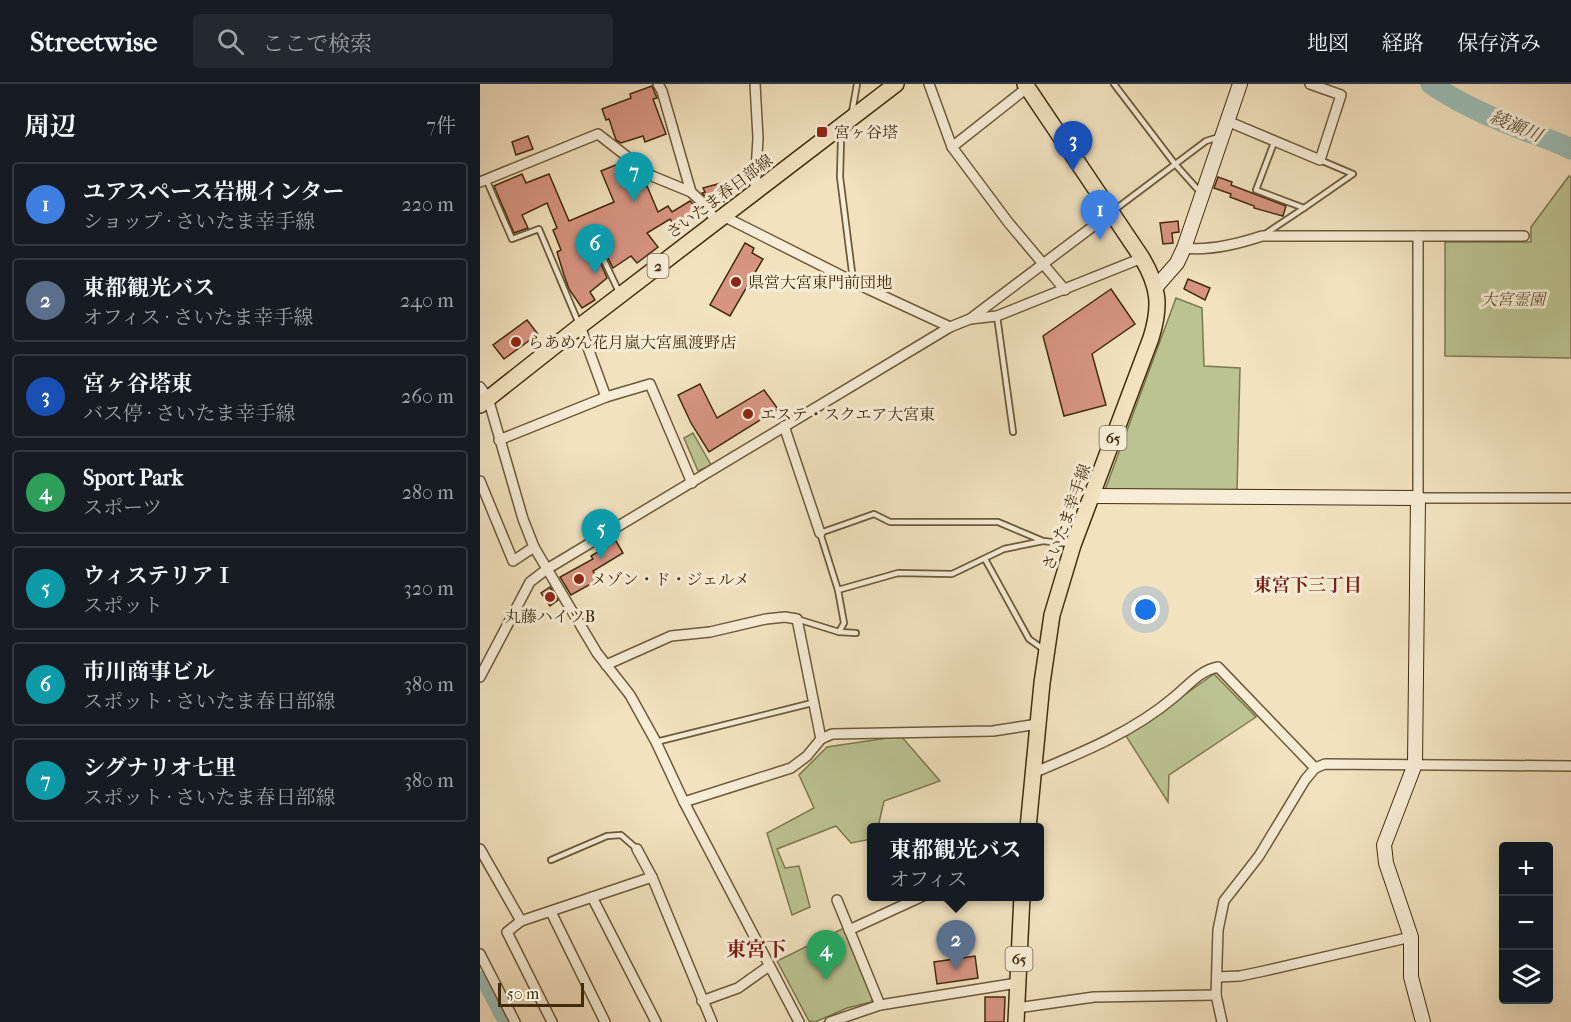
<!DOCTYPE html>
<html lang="ja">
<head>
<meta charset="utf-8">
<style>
  :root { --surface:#171b24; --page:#242831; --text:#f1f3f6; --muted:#9ea1a6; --line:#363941; --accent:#c59692 }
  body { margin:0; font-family:"IM FELL French Canon","Noto Serif JP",serif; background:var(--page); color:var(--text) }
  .controls { position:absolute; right:18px; bottom:18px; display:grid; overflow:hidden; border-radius:6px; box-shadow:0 6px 24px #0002 }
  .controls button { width:54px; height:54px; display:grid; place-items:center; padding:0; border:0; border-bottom:2px solid var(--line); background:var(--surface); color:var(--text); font:30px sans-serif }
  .scale { position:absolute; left:18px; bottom:15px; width:86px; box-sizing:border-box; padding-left:6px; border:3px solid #412c0e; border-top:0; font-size:16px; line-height:21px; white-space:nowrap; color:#412c0e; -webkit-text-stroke:4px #f7ecd6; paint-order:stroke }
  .you { position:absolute; left:666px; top:526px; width:21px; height:21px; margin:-15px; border:4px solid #fff; border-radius:50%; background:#1a73e8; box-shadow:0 0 0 9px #1a73e833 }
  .badge { display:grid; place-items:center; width:39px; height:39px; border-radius:50%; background:var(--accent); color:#fff; font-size:20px; font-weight:700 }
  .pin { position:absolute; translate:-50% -50px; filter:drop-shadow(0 2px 3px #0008) }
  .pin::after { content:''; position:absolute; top:32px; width:21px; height:18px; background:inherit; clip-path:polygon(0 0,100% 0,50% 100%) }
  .popup { position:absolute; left:387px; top:739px; width:177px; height:78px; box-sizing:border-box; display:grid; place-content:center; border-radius:6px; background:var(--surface); filter:drop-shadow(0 2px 4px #0005); font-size:20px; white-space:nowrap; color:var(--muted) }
  .popup b { font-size:22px; color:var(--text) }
  .popup::after { content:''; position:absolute; left:50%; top:100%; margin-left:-12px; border:12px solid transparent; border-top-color:var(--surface) }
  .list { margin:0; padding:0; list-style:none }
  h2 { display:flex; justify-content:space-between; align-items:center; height:78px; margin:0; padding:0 24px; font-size:26px }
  h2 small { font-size:20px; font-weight:400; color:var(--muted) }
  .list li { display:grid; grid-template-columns:39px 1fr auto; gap:18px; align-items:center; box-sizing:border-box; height:84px; margin:0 12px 12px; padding:0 12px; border:2px solid var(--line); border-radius:6px }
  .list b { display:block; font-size:22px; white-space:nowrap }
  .list p { margin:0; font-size:20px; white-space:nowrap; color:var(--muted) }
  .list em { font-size:20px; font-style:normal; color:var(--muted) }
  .icon { flex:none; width:33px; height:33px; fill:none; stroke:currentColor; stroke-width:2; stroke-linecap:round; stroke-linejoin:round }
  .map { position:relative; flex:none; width:1091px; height:938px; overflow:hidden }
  header { display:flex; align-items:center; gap:36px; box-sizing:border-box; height:84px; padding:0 30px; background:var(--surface); border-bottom:2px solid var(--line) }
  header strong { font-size:28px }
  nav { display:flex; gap:33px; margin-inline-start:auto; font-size:21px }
  .search { width:420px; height:54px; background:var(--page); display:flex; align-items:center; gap:15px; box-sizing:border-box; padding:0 21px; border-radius:6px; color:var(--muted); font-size:22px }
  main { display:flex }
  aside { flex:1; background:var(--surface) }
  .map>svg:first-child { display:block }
  .green { fill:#bcc392; stroke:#7e7850; stroke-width:1.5 }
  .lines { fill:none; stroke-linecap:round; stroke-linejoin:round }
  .canal { stroke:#9cbdb6; stroke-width:12 }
  .river { stroke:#9cbdb6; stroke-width:21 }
  .building { fill:#d79482; stroke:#412c0e; stroke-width:1.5 }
  .lane-casing { stroke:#6d5a3a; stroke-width:8 }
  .street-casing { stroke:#6d5a3a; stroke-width:12 }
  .secondary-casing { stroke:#412c0e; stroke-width:16 }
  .primary-casing { stroke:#412c0e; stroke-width:18 }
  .lane { stroke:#f7ecd6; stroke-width:4.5 }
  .street { stroke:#f7ecd6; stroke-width:9 }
  .secondary { stroke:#f7ecd6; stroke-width:14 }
  .primary { stroke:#f2e2c0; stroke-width:15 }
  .poi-dot { fill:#8f2418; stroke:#f7ecd6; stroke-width:2 }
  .labels { text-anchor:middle; stroke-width:6; stroke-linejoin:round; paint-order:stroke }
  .shield { fill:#f7ecd6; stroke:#78664a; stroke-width:1.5 }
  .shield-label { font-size:15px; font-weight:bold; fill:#412c0e }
  .poi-label { font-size:16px; fill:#412c0e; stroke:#f7ecd6; text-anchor:start }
  .street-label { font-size:16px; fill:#412c0e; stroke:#f7ecd6 }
  .park-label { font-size:16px; font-style:italic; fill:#60522f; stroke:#f7ecd6 }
  .water-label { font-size:18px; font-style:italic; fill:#585038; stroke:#f7ecd6 }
  .neighbourhood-label { font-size:18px; font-weight:bold; fill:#7a1f14; stroke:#f7ecd6 }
  .quarter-label { font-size:20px; font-weight:bold; fill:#7a1f14; stroke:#f7ecd6 }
</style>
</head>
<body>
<header>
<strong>Streetwise</strong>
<div class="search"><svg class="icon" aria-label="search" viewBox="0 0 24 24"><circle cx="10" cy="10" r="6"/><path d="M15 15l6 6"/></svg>ここで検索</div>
<nav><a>地図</a><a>経路</a><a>保存済み</a></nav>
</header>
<main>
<aside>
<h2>周辺<small>7件</small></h2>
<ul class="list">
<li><span class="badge" style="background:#3f7fe0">1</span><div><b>ユアスペース岩槻インター</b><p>ショップ · さいたま幸手線</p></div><em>220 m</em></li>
<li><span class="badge" style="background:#5c6f8a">2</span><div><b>東都観光バス</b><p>オフィス · さいたま幸手線</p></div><em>240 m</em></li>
<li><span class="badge" style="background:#1a4fb4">3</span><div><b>宮ヶ谷塔東</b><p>バス停 · さいたま幸手線</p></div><em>260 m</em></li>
<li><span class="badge" style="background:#2e9e5b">4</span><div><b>Sport Park</b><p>スポーツ</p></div><em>280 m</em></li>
<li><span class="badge" style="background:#0f9aa8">5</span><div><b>ウィステリアⅠ</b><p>スポット</p></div><em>320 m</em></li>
<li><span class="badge" style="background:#0f9aa8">6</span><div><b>市川商事ビル</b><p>スポット · さいたま春日部線</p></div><em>380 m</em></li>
<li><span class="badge" style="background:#0f9aa8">7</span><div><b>シグナリオ七里</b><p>スポット · さいたま春日部線</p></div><em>380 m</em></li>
</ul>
</aside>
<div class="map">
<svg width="1091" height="938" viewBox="0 0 1091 938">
  <rect width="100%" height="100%" fill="#f2e2c0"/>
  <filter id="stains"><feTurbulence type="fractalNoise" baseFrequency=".00333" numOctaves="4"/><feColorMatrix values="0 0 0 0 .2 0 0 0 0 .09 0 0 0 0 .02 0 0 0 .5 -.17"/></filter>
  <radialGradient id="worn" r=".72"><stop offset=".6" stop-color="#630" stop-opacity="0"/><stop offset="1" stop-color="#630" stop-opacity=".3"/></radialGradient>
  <g class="green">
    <path d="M1089,92L1091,94V274L965,272V158H1051V143Z"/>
    <path d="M696,214L722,224L724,282L760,284L757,406H625Z"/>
    <path d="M213,349L231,381L218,387L204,354Z"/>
    <path d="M734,590L776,633L689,691L688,718L646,652Z"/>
    <path d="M421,652L460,697L404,717L398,743L392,744V755L371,759L356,742L297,765L305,784L319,782L330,823L312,831L287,749L334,724L319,691L347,663Z"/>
    <path d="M366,843L393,914L391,918L367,924L335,938L329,937L297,877Z"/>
  </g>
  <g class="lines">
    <path class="canal" d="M0,893L24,938"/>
    <path class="river" d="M951,0C978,19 1012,34 1043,46C1060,52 1075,57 1091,65"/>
  </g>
  <g class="building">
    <path d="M172,2L177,14L173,15L186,50L165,58L163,52L141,59L136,56L129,35L126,36L122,25L151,14L150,10Z"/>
    <path d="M48,52L53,65L36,71L32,58Z"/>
    <path d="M138,80L142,91L149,88L153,96L158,94L162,104L167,102L178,128L188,122L192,128L210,117L222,129L195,143L190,135L167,149L178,163L157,179L151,172L133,184L125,168L119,166L117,171L127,194L110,208L115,216L102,224L89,205L84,191L77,168L81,166L73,146L77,144L67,119L42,131L48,144L34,149L14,102L42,90L46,99L69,90L89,137L134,118L121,87Z"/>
    <path d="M738,93L752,98L751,101L806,122L803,132L774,124V122L750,113L751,110L734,104Z"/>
    <path d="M261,97L246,108L250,113L235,124L222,109L225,108L223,104L241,99Z"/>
    <path d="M698,137L699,148L692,149L693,159L683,160L680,139Z"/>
    <path d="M265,159L274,164L272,169L283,175L250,232L230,221Z"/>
    <path d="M708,195L730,204L725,216L704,205Z"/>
    <path d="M631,205L655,240L612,270L626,321L584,332L563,252Z"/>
    <path d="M47,236L58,250L24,275L13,261Z"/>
    <path d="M220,300L237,334L284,306L298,325L229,368L211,339L198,311Z"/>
    <path d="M136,457L143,469L113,487L118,496L91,511L80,493L113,475L111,472Z"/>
    <path d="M70,503L78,516L70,522L61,509Z"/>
    <path d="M495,872L498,894L457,900L454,878Z"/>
    <path d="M505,913H525L524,938H505Z"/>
  </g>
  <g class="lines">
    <defs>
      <g id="lane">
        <path d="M634,0L695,80L720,108"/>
        <path d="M372,28L377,0"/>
        <path d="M359,46L361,56L360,93L373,196"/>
        <path d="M6,95L32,155L59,145L99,240"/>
        <path d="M824,124L873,90L840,76"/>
        <path d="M633,127L726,57L739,53"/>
        <path d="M785,150L824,124L776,106L795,56"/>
        <path d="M121,170L139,208"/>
        <path d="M517,232L533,348"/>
        <path d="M505,475L549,555L563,565"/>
        <path d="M358,506L418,489L472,490L524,465L563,457"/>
        <path d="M317,535L359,548L376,549"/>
        <path d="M359,548L364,539L358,506L340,449L394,430L410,438H518L563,457L591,460"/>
        <path d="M176,658L332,619"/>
        <path d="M71,776L127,752L141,751L157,765"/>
      </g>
      <g id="street">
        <path d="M178,0L182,7L211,108"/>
        <path d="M275,0L278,54L275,103L278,105"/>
        <path d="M449,0L472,63L528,138L585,206"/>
        <path d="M747,37L840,76L861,11L830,0"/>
        <path d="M472,63L548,3"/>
        <path d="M0,98L118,50L172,92L211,108L224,120L236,137"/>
        <path d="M243,132L388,205L470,243"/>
        <path d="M938,152V414H1091"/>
        <path d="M704,164C730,167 758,160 782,152H1044"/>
        <path d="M490,235L632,128"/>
        <path d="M100,242L126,313"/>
        <path d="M0,303L8,314L43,435L54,463L117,569L150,611L176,658L204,718L319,938"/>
        <path d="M304,342L340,449"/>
        <path d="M19,356L126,313L170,300L212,399"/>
        <path d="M0,397L33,477L54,463"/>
        <path d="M126,581L191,552L230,548L286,535L305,533L317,535L341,655"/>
        <path d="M0,593L50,498L67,485L470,243L490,235L517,232L662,174"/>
        <path d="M553,689C601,669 653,648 693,614C707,603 720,586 738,583L835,684"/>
        <path d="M204,718L311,684L327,672L341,655L352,650L513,647L558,640"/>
        <path d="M0,765L41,837"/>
        <path d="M157,765L172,793L232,938"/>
        <path d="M112,813L176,938"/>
        <path d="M357,816L400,921"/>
        <path d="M71,828L125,938"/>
        <path d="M369,846L443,812"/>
        <path d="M0,870L35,938"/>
        <path d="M737,893L760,892L784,887L931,853"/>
        <path d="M222,917L258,904L289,882"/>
        <path d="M537,924L614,913L736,911"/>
        <path d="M72,938L27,848L41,837L172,793"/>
        <path d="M350,938L400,921L537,899"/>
        <path d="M742,938L736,911L738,846L744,817L779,772L825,696L835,684L845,680L1091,682"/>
      </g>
      <g id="secondary">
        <path d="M676,203L697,179L704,164L760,0"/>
        <path d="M612,412L938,414L935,680L904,761L906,779L931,853V893L943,938"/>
      </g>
      <g id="primary">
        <path d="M545,0L662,174C679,203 681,222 671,254L593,461L572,531L562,599L548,744"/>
        <path d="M0,321L100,242L416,0"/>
        <path d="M536,938L542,812"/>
      </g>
    </defs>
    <use href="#lane" class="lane-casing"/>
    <use href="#street" class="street-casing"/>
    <use href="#secondary" class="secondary-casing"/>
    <use href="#primary" class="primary-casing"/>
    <use href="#lane" class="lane"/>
    <use href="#street" class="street"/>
    <use href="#secondary" class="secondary"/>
    <use href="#primary" class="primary"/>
  </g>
  <g class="poi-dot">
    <rect x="336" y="42" width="12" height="12" rx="3"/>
    <circle cx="256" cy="198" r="6"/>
    <circle cx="36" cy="258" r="6"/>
    <circle cx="268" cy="330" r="6"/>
    <circle cx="99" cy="495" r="6"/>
    <circle cx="70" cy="513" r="6"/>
  </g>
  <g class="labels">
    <g class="shield">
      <rect x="167.5" y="170" width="21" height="24" rx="4.5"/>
      <rect x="619.5" y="342" width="27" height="24" rx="4.5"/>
      <rect x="525.5" y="863" width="27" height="24" rx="4.5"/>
    </g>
    <g class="shield-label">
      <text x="178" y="187">2</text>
      <text x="633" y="359">65</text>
      <text x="539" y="880">65</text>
    </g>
    <g class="poi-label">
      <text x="354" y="54">宮ヶ谷塔</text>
      <text x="268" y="204">県営大宮東門前団地</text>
      <text x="48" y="264">らあめん花月嵐大宮風渡野店</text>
      <text x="280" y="336">エステ・スクエア大宮東</text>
      <text x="111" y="501">メゾン・ド・ジェルメ</text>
      <text x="70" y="538" text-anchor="middle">丸藤ハイツB</text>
    </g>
    <g class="street-label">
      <text transform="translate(239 112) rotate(-37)" y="6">さいたま春日部線</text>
      <text transform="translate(586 433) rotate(-70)" y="6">さいたま幸手線</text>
    </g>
    <g class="park-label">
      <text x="1033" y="221">大宮霊園</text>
    </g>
    <g class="water-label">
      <text transform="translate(1036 42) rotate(23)" y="6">綾瀬川</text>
    </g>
    <g class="neighbourhood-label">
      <text x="828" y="507">東宮下三丁目</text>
    </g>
    <g class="quarter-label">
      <text x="276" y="872">東宮下</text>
    </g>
  </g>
  <rect width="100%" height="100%" filter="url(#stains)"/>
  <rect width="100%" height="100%" fill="url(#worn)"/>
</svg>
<div class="controls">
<button>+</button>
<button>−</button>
<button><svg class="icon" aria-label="layers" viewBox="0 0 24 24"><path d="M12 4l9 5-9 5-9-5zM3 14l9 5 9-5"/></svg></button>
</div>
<div class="scale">50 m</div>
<div class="you"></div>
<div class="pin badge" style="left:620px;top:156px;background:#3f7fe0">1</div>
<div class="pin badge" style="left:476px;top:886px;background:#5c6f8a">2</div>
<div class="popup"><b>東都観光バス</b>オフィス</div>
<div class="pin badge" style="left:593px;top:87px;background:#1a4fb4">3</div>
<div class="pin badge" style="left:346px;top:896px;background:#2e9e5b">4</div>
<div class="pin badge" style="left:121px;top:475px;background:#0f9aa8">5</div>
<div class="pin badge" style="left:115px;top:190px;background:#0f9aa8">6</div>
<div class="pin badge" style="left:154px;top:118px;background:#0f9aa8">7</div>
</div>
</main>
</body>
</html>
